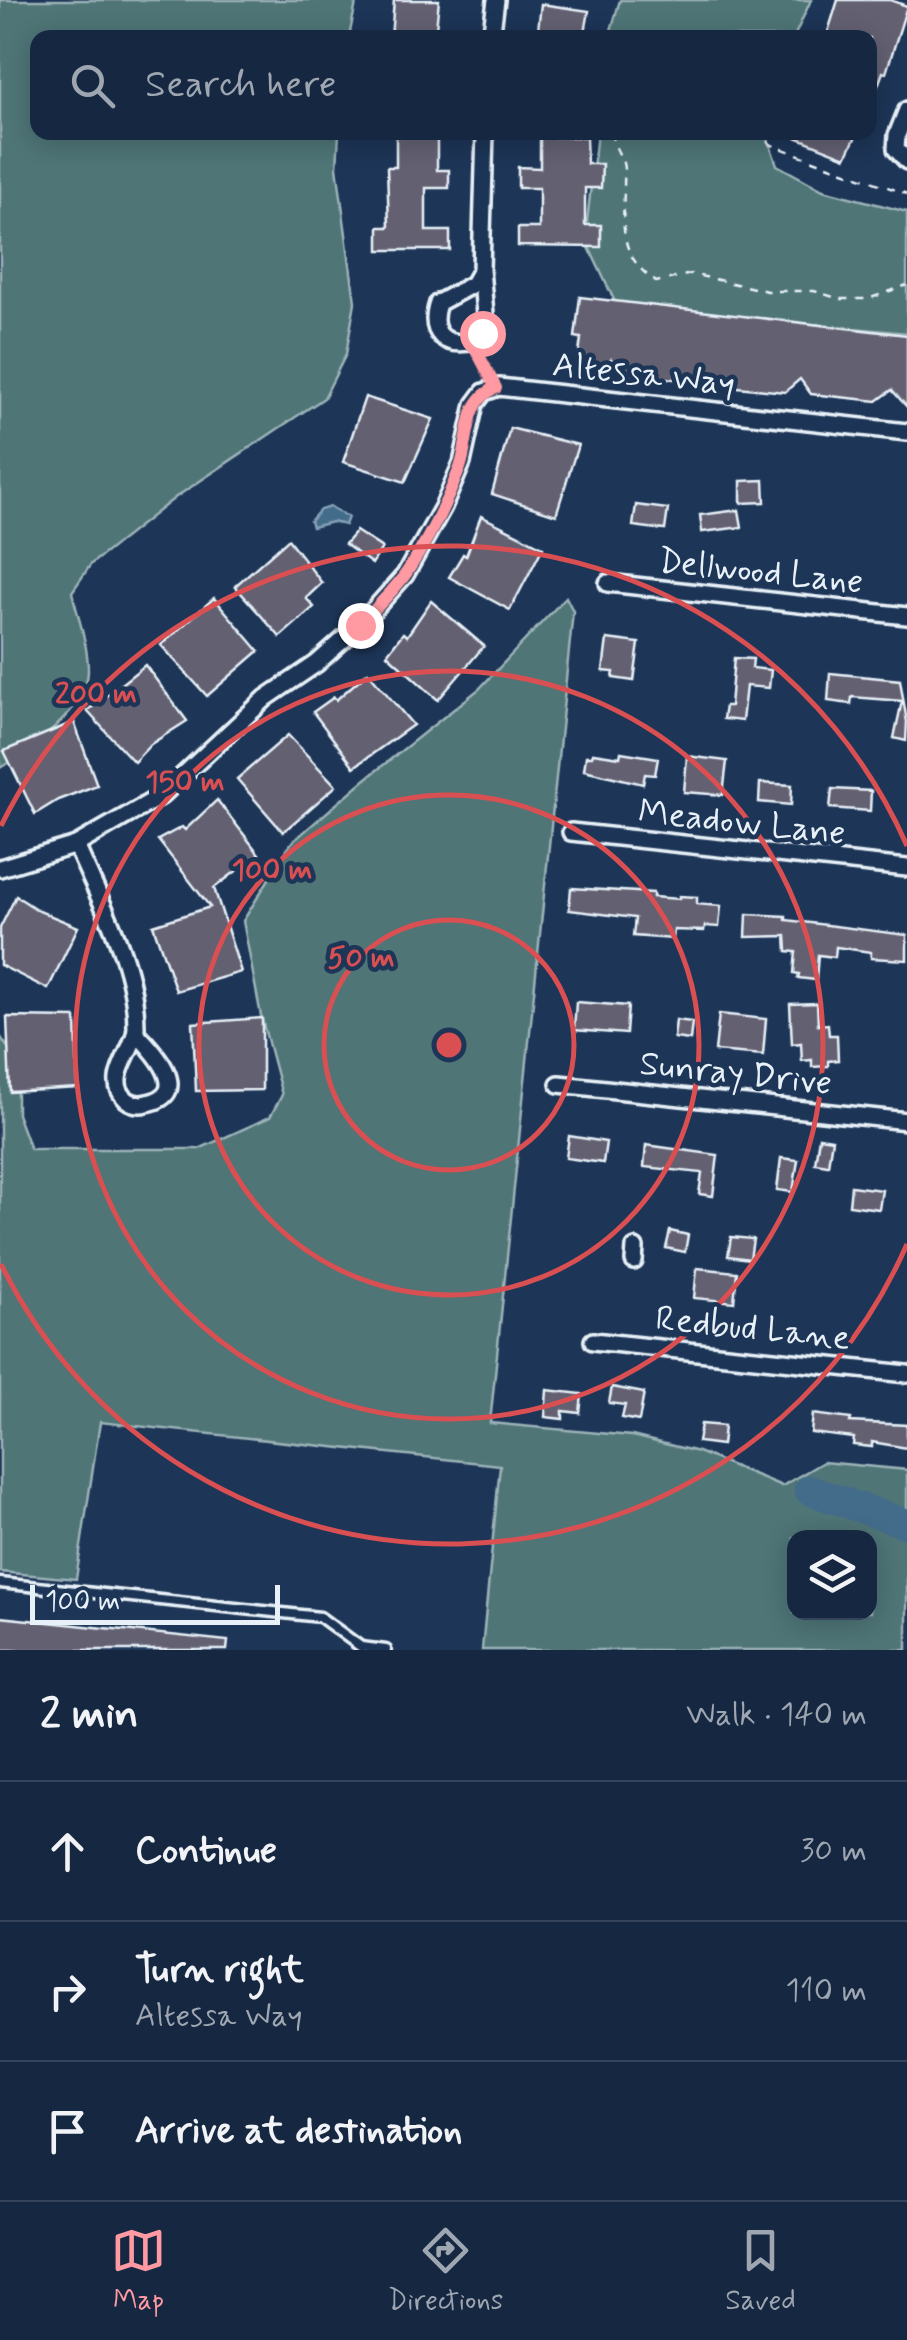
<!DOCTYPE html>
<html lang="en">
<head>
<meta charset="utf-8">
<style>
  :root { --surface:#162841; --page:#23344c; --text:#f1f3f6; --muted:#9ea6b1; --line:#35445a; --accent:#ff9aa2 }
  body { margin:0; font-family:Mynerve,sans-serif; background:var(--page); color:var(--text) }
  .controls { position:absolute; right:30px; bottom:30px; display:grid; overflow:hidden; border-radius:20px; box-shadow:0 5px 25px #0003 }
  .controls button { width:90px; height:90px; display:grid; place-items:center; padding:0; border:0; border-bottom:2px solid var(--line); background:var(--surface); color:var(--text); font:50px sans-serif }
  .scale { position:absolute; left:30px; bottom:25px; width:250px; box-sizing:border-box; padding-left:10px; border:5px solid #e8f1f8; border-top:0; font-size:28px; line-height:35px; white-space:nowrap; color:#e8f1f8; -webkit-text-stroke:8px #1d3557; paint-order:stroke }
  .stop { position:absolute; width:30px; height:30px; margin:-22px; border:8px solid #ff9aa2; border-radius:50%; background:#fff }
  .stop.end { background:#ff9aa2; border-color:#fff; box-shadow:0 2px 10px #0008 }
  .list { margin:0; padding:0; list-style:none }
  h2 { display:flex; justify-content:space-between; align-items:center; height:130px; margin:0; padding:0 40px; font-size:42px }
  h2 small { font-size:32px; font-weight:400; color:var(--muted) }
  .list li { display:grid; grid-template-columns:65px 1fr auto; gap:30px; align-items:center; box-sizing:border-box; height:140px; padding:0 40px; border-top:2px solid var(--line) }
  .list b { display:block; font-size:38px; white-space:nowrap }
  .list p { margin:0; font-size:32px; white-space:nowrap; color:var(--muted) }
  .list em { font-size:32px; font-style:normal; color:var(--muted) }
  .icon { flex:none; width:55px; height:55px; fill:none; stroke:currentColor; stroke-width:2; stroke-linecap:round; stroke-linejoin:round }
  .map { position:relative; flex:none; width:907px; height:1650px; overflow:hidden }
  .search { position:absolute; background:var(--surface); box-shadow:0 5px 25px #0003; left:30px; right:30px; top:30px; height:110px; display:flex; align-items:center; gap:25px; box-sizing:border-box; padding:0 35px; border-radius:20px; color:var(--muted); font-size:38px }
  .sheet { height:550px; background:var(--surface) }
  nav { display:flex; justify-content:space-around; align-items:center; box-sizing:border-box; height:140px; border-top:2px solid var(--line); background:var(--surface); font-size:28px; color:var(--muted) }
  nav a { display:grid; justify-items:center; gap:5px }
  nav .on { color:var(--accent) }
  .map>svg:first-child { display:block }
  .green { fill:#4f7577; stroke:#9cb3b8; stroke-width:2.5; fill-rule:evenodd }
  .water { fill:#436c8a; stroke:#85a1b6; stroke-width:2.5 }
  .lines { fill:none; stroke-linecap:round; stroke-linejoin:round }
  .river { stroke:#436c8a; stroke-width:30 }
  .building { fill:#646072; stroke:#e8f1f8; stroke-width:2.5 }
  .lane-casing { stroke:#e8f1f8; stroke-width:15 }
  .street-casing { stroke:#e8f1f8; stroke-width:22 }
  .path { stroke:#e8f1f8; stroke-width:2.5; stroke-dasharray:8 8; stroke-linecap:butt }
  .lane { stroke:#1d3557; stroke-width:8 }
  .street { stroke:#1d3557; stroke-width:15 }
  .route { stroke:#ff9aa2; stroke-width:12 }
  .ring { fill:none; stroke:#da5052; stroke-width:5 }
  .labels { text-anchor:middle; stroke-width:9; stroke-linejoin:round; paint-order:stroke }
  .street-label { font-size:35px; fill:#e8f1f8; stroke:#1d3557 }
  .centre { fill:#da5052; stroke:#1d3557; stroke-width:5 }
  .ring-label { font-size:30px; text-anchor:middle; font-weight:bold; fill:#da5052; stroke:#1d3557; stroke-width:9; stroke-linejoin:round; paint-order:stroke }
</style>
</head>
<body>
<div class="map">
<svg width="907" height="1650" viewBox="0 0 907 1650">
  <rect width="100%" height="100%" fill="#1d3557"/>
  <filter id="ink" filterUnits="userSpaceOnUse"><feTurbulence type="fractalNoise" baseFrequency=".01" numOctaves="2"/><feDisplacementMap in="SourceGraphic" scale="20" xChannelSelector="R" yChannelSelector="G"/><feConvolveMatrix kernelMatrix="1 2 1 2 8 2 1 2 1" color-interpolation-filters="sRGB"/></filter>
  <g filter="url(#ink)">
    <g class="green">
      <path d="M0,0H356V3L349,37L38,38V132L339,133L337,167L355,302L346,354L324,398L176,497L91,564L72,592C78,617 88,644 88,670C88,709 31,750 0,768Z"/>
      <path d="M620,0H811L794,37H609Z"/>
      <path d="M597,133H766L777,165L823,190L907,212V333L617,306L585,239Z"/>
      <path d="M566,597L573,611L490,1423L632,1436L698,1452L782,1486L823,1462L907,1470V1650H482L500,1465L100,1422L76,1579L0,1572V1036L17,1061V1114L30,1149H199L270,1117L282,1095L261,1016L243,921L291,843L362,782L479,689ZM794,1538H870V1612H794Z"/>
    </g>
    <path class="water" d="M330,507L348,517L345,525L332,522L312,527L310,521L320,510Z"/>
    <g class="lines">
      <path class="river" d="M809,1490L907,1524"/>
    </g>
    <g class="building">
      <path d="M394,0H439L435,38H391Z"/>
      <path d="M838,0H890L907,6L886,73L883,72L871,104L870,38H826Z"/>
      <path d="M541,4L589,11L584,38H537Z"/>
      <path d="M783,132H858L846,157Z"/>
      <path d="M396,136H437V170H449V188H426V231H450V250H379V227H389L387,167H396Z"/>
      <path d="M540,137H586L587,164H602L601,188H585V225H601V247L518,246V228H539V188H518V167L540,168Z"/>
      <path d="M580,297L907,335V407L892,390L877,401L811,394L800,379L785,392L719,385L705,370L693,381L625,374L611,359L600,372L577,369L581,338L575,337Z"/>
      <path d="M365,397L433,419L405,482L343,462Z"/>
      <path d="M510,428L578,445L556,515L492,494Z"/>
      <path d="M764,480L765,502L741,503V481Z"/>
      <path d="M636,505L668,509L665,530L633,526Z"/>
      <path d="M739,510L742,527L702,532L700,515Z"/>
      <path d="M481,516L543,547L510,610L449,577L463,554L466,556Z"/>
      <path d="M356,531L382,548L372,564L345,544Z"/>
      <path d="M288,539L322,583L306,598L314,607L280,637L235,586Z"/>
      <path d="M214,598L259,651L207,696L161,645Z"/>
      <path d="M431,601L484,646L438,700L387,654L403,633L407,636Z"/>
      <path d="M607,639L639,643L634,681L613,678L614,672L603,671Z"/>
      <path d="M734,658L753,659L752,668L771,670L769,688L746,686L742,721L723,719L725,706H730Z"/>
      <path d="M145,665L187,721L151,744L134,762L87,711Z"/>
      <path d="M368,672L413,725L354,767L313,712L334,697L336,700Z"/>
      <path d="M830,673L900,680L907,722L906,741L894,738L902,701L852,697L851,704L828,701Z"/>
      <path d="M74,722L97,785L58,800L35,814L4,751Z"/>
      <path d="M288,735L336,786L283,832L237,779Z"/>
      <path d="M621,752L658,758L655,775L645,774L643,784L584,770L586,756H592L593,753L620,757Z"/>
      <path d="M687,756L727,761L723,795L684,792Z"/>
      <path d="M760,783L792,785L791,805L759,802Z"/>
      <path d="M832,789L871,791L870,811L830,808Z"/>
      <path d="M217,800L259,854L214,888L241,972L176,991L153,925L210,907L158,840L182,827L185,830Z"/>
      <path d="M571,888L653,893V897L679,899V896L697,897V904L721,906L719,927L705,926L704,931L674,930L673,939L633,936L635,918L569,910Z"/>
      <path d="M16,896L39,911L78,927L48,989L0,965V928Z"/>
      <path d="M747,914L786,916V920L907,935V960L871,958V952L836,947L835,957L818,955L816,980L798,978L799,974L794,973L796,952L787,951L786,936L746,937Z"/>
      <path d="M576,1002L628,1006L626,1034L574,1030Z"/>
      <path d="M817,1003L818,1025L828,1024L829,1035H837L838,1060L828,1061V1066L812,1067V1060L802,1061L801,1043L792,1044L790,1004Z"/>
      <path d="M719,1014L766,1019L763,1055L715,1051Z"/>
      <path d="M7,1017L76,1018L78,1088L10,1092Z"/>
      <path d="M262,1018V1090L196,1091L193,1023Z"/>
      <path d="M676,1020L692,1022L690,1040L674,1038Z"/>
      <path d="M569,1136L606,1142L603,1163L566,1158Z"/>
      <path d="M819,1137L832,1139L828,1165L815,1163Z"/>
      <path d="M646,1145L718,1155L713,1196L699,1194L702,1173L644,1167Z"/>
      <path d="M781,1158L798,1160L793,1192L777,1190Z"/>
      <path d="M851,1186L882,1190L879,1209L849,1205Z"/>
      <path d="M670,1231L688,1235L685,1252L666,1248Z"/>
      <path d="M731,1237L753,1239L750,1259L728,1256Z"/>
      <path d="M697,1268L737,1272L734,1302L694,1298Z"/>
      <path d="M612,1387L644,1393L639,1421L622,1418L625,1405L609,1403Z"/>
      <path d="M547,1390L582,1394L580,1413L563,1411V1419L545,1417Z"/>
      <path d="M813,1414L851,1419L850,1422L907,1425V1448L872,1442V1447L853,1445L854,1438L811,1433Z"/>
      <path d="M701,1424L724,1426L722,1445L698,1442Z"/>
      <path d="M0,1617L228,1641L227,1650H0Z"/>
    </g>
    <g class="lines">
      <defs>
        <path id="lane" d="M0,1583L320,1617L361,1647L386,1650"/>
        <g id="street">
          <path d="M491,38L496,0"/>
          <path d="M907,110L897,135L896,149L907,161"/>
          <path d="M481,270L473,284L438,303C428,334 445,348 475,341L486,325L481,270L485,132"/>
          <path d="M608,583L907,616"/>
          <path d="M571,832L907,868"/>
          <path d="M76,845C100,902 136,963 136,1027C136,1050 103,1078 126,1099C132,1104 139,1105 147,1103C195,1094 152,1049 136,1033"/>
          <path d="M0,868L76,845L161,796L266,698L316,664L360,625L405,575L443,507L462,463L475,404L484,392L499,387L907,432"/>
          <path d="M559,1084L907,1121"/>
          <path d="M634,1261L635,1248"/>
          <path d="M593,1341L907,1374"/>
        </g>
      </defs>
      <use href="#lane" class="lane-casing"/>
      <use href="#street" class="street-casing"/>
      <g class="path">
        <path d="M611,132C613,145 619,152 623,163C625,170 624,180 624,188C623,230 619,255 656,282L691,274L767,291H814L840,299H868L907,285"/>
        <path d="M755,132L772,145L907,194"/>
        <path d="M482,358L490,372"/>
      </g>
      <use href="#lane" class="lane"/>
      <use href="#street" class="street"/>
    </g>
  </g>
  <g class="lines" filter="url(#ink)">
    <path class="route" d="M360,625C375,608 394,591 407,572C428,540 446,504 460,468C470,440 464,400 496,388L472,342L482,333"/>
  </g>
  <g class="ring">
    <circle cx="449" cy="1045" r="125"/>
    <circle cx="449" cy="1045" r="250"/>
    <circle cx="449" cy="1045" r="374"/>
    <path d="M907 1244A499 499 0 0 1 1 1264M1 826A499 499 0 0 1 907 846"/>
  </g>
  <g class="labels">
    <g class="street-label">
      <text transform="translate(644 373) rotate(6)" y="12">Altessa Way</text>
      <text transform="translate(761 570) rotate(6)" y="12">Dellwood Lane</text>
      <text transform="translate(742 821) rotate(6)" y="12">Meadow Lane</text>
      <text transform="translate(736 1072) rotate(6)" y="12">Sunray Drive</text>
      <text transform="translate(753 1327) rotate(6)" y="12">Redbud Lane</text>
    </g>
  </g>
  <circle cx="449" cy="1045" r="15" class="centre"/>
  <g class="ring-label">
    <text x="96" y="703">200 m</text>
    <text x="185" y="791">150 m</text>
    <text x="272" y="879">100 m</text>
    <text x="361" y="967">50 m</text>
  </g>
</svg>
<div class="controls">
<button><svg class="icon" aria-label="layers" viewBox="0 0 24 24"><path d="M12 4l9 5-9 5-9-5zM3 14l9 5 9-5"/></svg></button>
</div>
<div class="scale">100 m</div>
<div class="stop" style="left:482px;top:333px"></div>
<div class="stop end" style="left:360px;top:625px"></div>
<div class="search"><svg class="icon" aria-label="search" viewBox="0 0 24 24"><circle cx="10" cy="10" r="6"/><path d="M15 15l6 6"/></svg>Search here</div>
</div>
<section class="sheet">
<h2>2 min<small>Walk · 140 m</small></h2>
<ul class="list">
<li><svg class="icon" aria-label="ahead" viewBox="0 0 24 24"><path d="M12 20V5M6 11l6-6 6 6"/></svg><div><b>Continue</b></div><em>30 m</em></li>
<li><svg class="icon" aria-label="right" viewBox="0 0 24 24"><path d="M7 20v-9h11M14 6l5 5-5 5"/></svg><div><b>Turn right</b><p>Altessa Way</p></div><em>110 m</em></li>
<li><svg class="icon" aria-label="arrive" viewBox="0 0 24 24"><path d="M6 21V4h12l-3 4 3 4H6"/></svg><div><b>Arrive at destination</b></div></li>
</ul>
</section>
<nav>
<a class="on"><svg class="icon" aria-label="map" viewBox="0 0 24 24"><path d="M3 6l6-2 6 2 6-2v14l-6 2-6-2-6 2zM9 4v14M15 6v14"/></svg>Map</a>
<a><svg class="icon" aria-label="directions" viewBox="0 0 24 24"><path d="M12 3l9 9-9 9-9-9zM9 14v-3h6M13 9l2 2-2 2"/></svg>Directions</a>
<a><svg class="icon" aria-label="saved" viewBox="0 0 24 24"><path d="M7 4h10v16l-5-4-5 4z"/></svg>Saved</a>
</nav>
</body>
</html>
